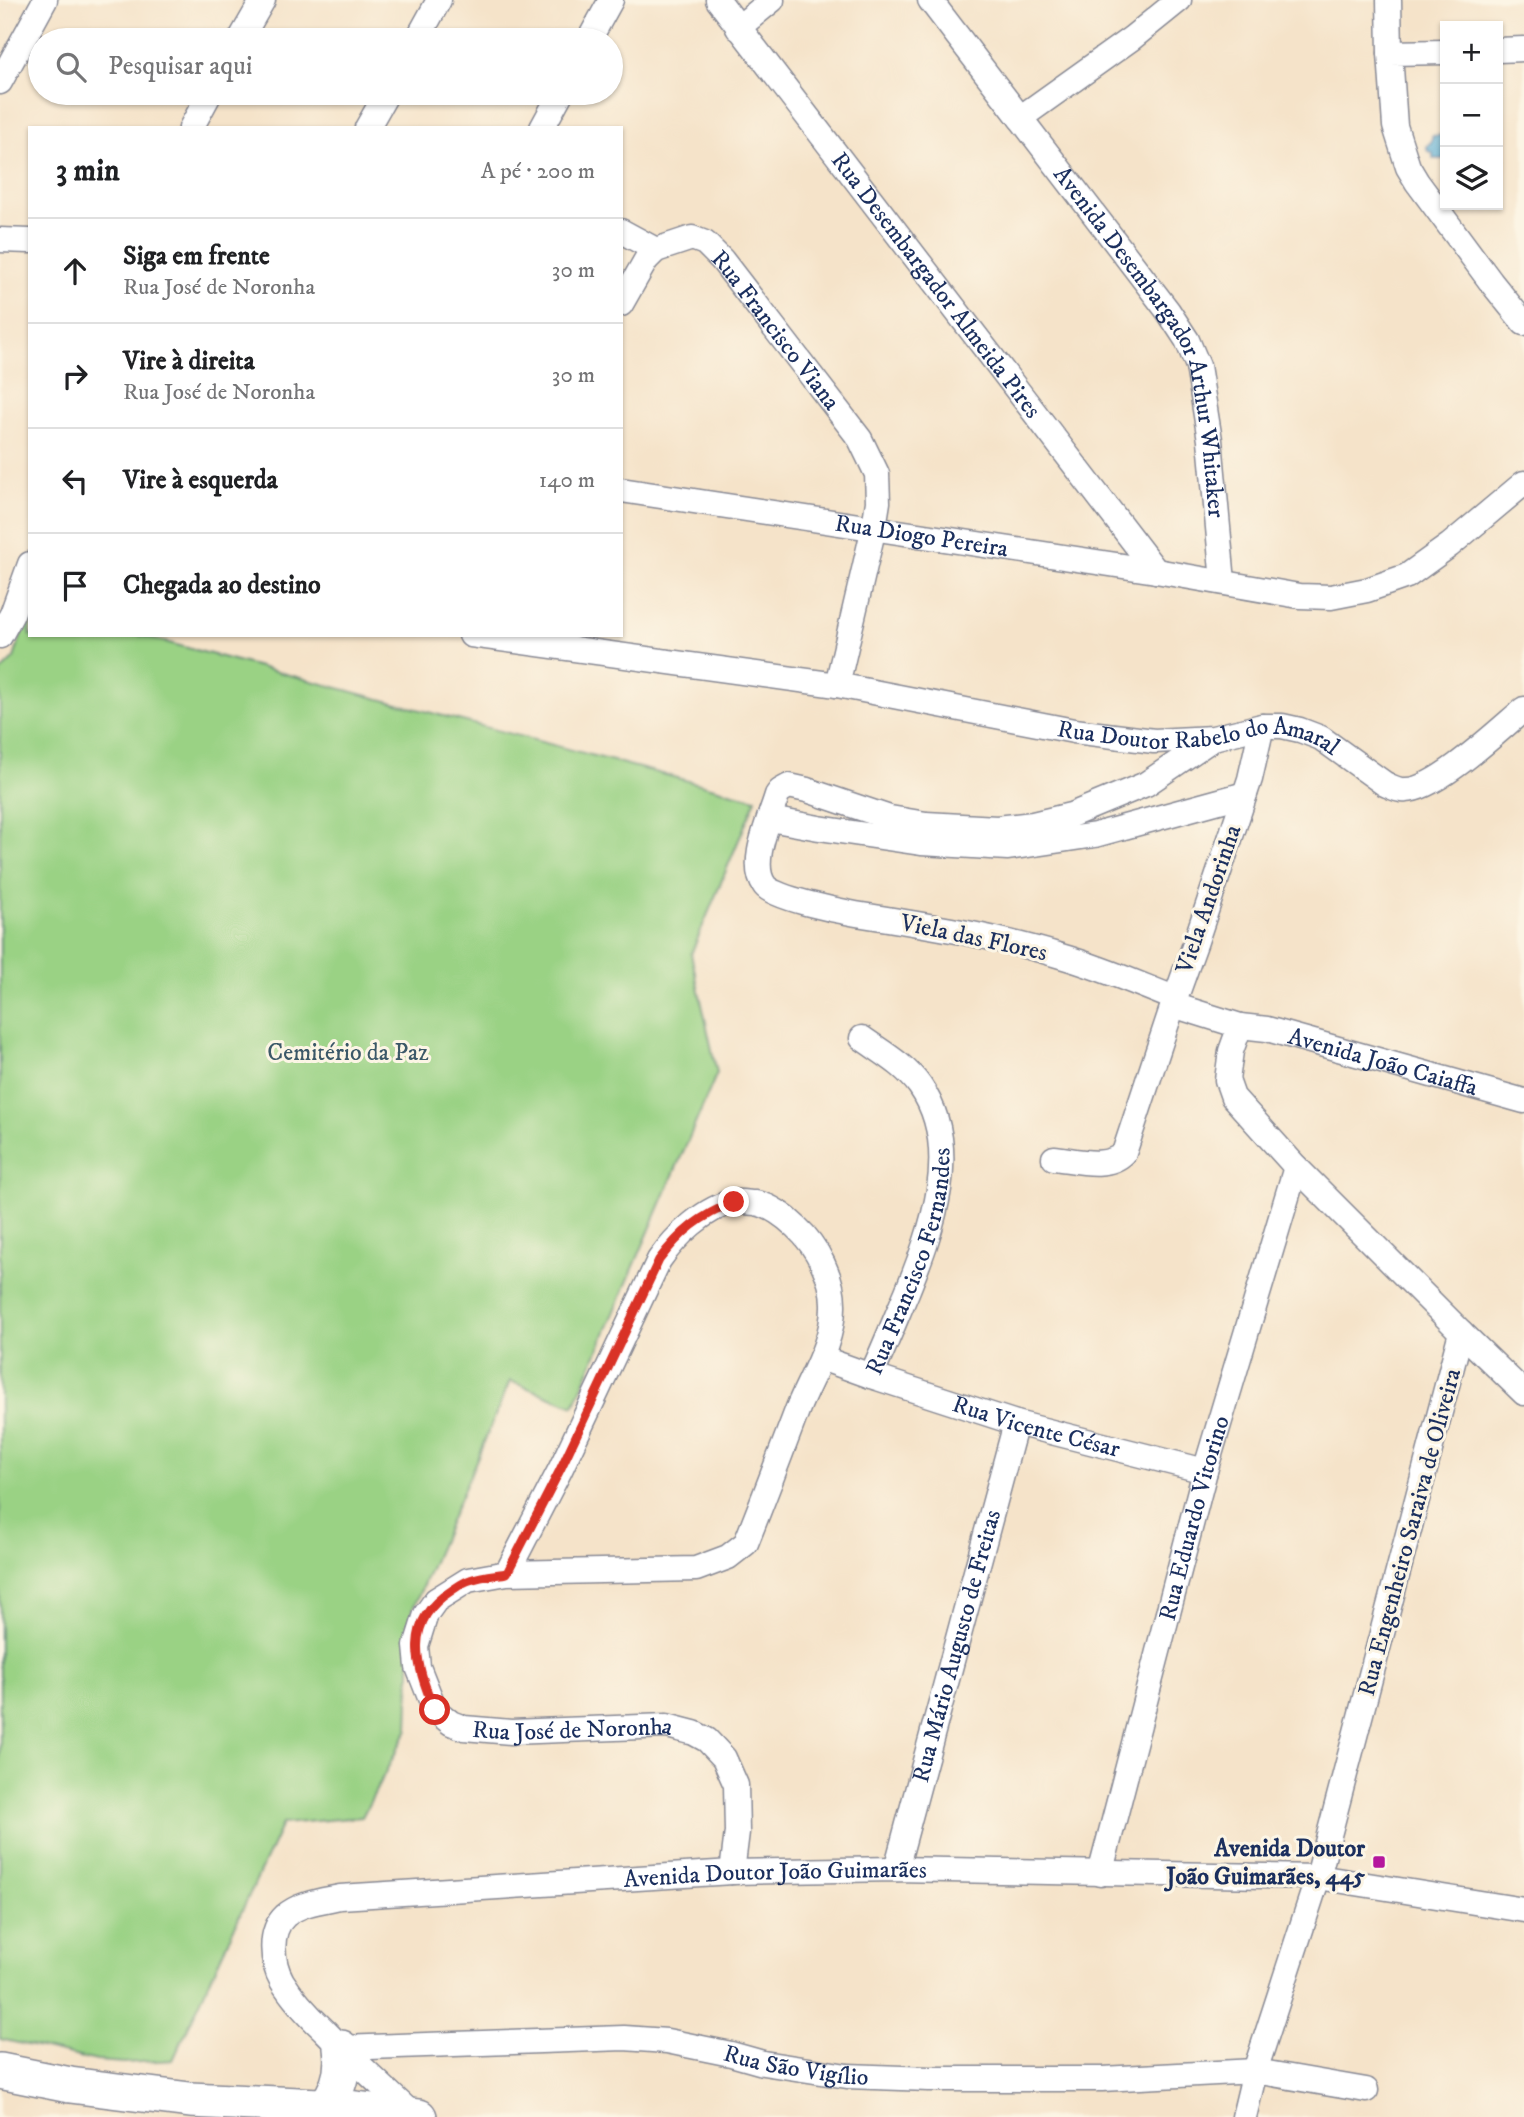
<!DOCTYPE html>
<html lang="pt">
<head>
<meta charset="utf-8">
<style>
  :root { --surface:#fff; --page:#f2f2f2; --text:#202124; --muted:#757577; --line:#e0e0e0 }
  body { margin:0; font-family:"IM FELL DW Pica",serif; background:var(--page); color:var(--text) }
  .controls { position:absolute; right:21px; top:21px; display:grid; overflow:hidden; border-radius:0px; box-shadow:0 2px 5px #0004 }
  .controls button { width:63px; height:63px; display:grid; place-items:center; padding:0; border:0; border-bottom:2px solid var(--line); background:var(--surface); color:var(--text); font:35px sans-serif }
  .stop { position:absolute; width:21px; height:21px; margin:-16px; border:5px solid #d93025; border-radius:50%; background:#fff }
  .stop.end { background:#d93025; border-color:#fff; box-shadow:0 2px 7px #0008 }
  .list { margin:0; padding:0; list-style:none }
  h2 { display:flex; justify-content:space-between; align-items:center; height:91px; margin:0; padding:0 28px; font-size:30px }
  h2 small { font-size:23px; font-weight:400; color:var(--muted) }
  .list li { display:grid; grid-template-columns:46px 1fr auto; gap:21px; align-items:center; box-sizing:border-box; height:105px; padding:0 28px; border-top:2px solid var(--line) }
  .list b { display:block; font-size:26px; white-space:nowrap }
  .list p { margin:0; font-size:23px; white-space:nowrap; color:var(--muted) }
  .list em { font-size:23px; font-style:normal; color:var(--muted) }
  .icon { flex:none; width:38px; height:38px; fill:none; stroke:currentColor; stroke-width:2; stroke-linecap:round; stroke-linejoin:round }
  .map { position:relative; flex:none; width:1524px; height:2117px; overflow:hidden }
  .search { position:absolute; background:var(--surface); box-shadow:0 2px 5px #0004; left:28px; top:28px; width:595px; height:77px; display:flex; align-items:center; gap:18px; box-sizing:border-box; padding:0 24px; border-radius:38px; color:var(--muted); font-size:26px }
  .panel { position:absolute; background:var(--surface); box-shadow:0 2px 5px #0004; left:28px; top:126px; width:595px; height:511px; border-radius:0px }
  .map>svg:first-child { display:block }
  .green { fill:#9ad284; stroke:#5a8071; stroke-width:2 }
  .water { fill:#58acd4; stroke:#3a6e99; stroke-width:2 }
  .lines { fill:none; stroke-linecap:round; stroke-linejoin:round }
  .street-casing { stroke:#888994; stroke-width:27 }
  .secondary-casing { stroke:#888994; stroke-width:38 }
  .street { stroke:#fff; stroke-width:24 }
  .secondary { stroke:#fff; stroke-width:35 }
  .route { stroke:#d93025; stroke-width:9 }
  .poi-dot { fill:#b5179e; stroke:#fcf5e5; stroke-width:2.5 }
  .labels { text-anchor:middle; stroke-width:6; stroke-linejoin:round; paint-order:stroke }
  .street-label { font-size:24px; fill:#1b2f5e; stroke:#fcf5e5 }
  .park-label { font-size:24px; fill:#3b5868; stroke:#fcf5e5 }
  .poi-label { font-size:24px; font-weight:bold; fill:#1b2f5e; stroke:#fcf5e5; text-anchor:end }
</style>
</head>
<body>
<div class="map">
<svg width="1524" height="2117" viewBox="0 0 1524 2117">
  <rect width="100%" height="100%" fill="#fcf5e5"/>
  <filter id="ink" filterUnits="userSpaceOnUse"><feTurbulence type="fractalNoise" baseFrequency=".0143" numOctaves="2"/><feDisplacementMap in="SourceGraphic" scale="14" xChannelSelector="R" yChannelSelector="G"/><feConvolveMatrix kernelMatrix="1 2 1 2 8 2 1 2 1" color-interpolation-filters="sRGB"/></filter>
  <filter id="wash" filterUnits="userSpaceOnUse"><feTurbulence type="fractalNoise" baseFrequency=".00686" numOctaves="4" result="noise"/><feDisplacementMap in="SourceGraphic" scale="28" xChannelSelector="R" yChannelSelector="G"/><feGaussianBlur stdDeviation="1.57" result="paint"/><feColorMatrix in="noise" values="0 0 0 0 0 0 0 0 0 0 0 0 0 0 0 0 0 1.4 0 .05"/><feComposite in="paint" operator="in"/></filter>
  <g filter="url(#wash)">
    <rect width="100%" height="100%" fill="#f5e3c9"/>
    <path class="green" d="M30,607V635H139L756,799L691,954L717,1073L574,1406L510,1381L412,1611L408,1729L362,1817L282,1824L173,2060L124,2063L97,2061L0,2039V672L14,658Z"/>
    <path class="water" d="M1444,135V159H1433V153L1427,150V146L1432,141V136Z"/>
  </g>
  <g filter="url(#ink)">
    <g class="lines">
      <defs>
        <g id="street">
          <path id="s1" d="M718,0L1156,571"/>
          <path id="s2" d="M930,0L1168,311L1187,340L1198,366L1210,440L1223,582"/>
          <path d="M1389,0L1390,53"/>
          <path d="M738,28L772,0"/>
          <path d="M240,40L263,0"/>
          <path d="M417,40L439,0"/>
          <path d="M589,40L611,0"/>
          <path d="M1498,50L1524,49"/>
          <path d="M1445,52L1390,53L1395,126L1408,167L1417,182L1491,282L1524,323"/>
          <path d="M0,82L45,0"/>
          <path d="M1020,118L1132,38L1179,0"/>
          <path d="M191,128L210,93"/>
          <path d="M367,128L387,93"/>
          <path d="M542,128L561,93"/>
          <path d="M621,231L656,250"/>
          <path d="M0,240L30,241"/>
          <path id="s3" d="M621,304L646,260L656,250L692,238L705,243L722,260L860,439L877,474L878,502L874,527L837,685"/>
          <path id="s4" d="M621,490L1156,571L1299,596L1331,597L1367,590L1407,576L1450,545L1524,483"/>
          <path id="s5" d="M471,635L837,685L1074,731L1154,741L1213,738L1262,726H1282L1300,730L1321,738L1385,784C1392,787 1398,791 1406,790C1436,790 1499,730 1524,709"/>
          <path d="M0,636L12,614L30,564"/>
          <path id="s6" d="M1262,726L1250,779L1195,944L1173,1005L1240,1026L1267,1029L1524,1101"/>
          <path d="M770,819L819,828L921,843L1008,848L1095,835L1245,794"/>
          <path d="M1174,998C1138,984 1102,968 1064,957C996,936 926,925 856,914C839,911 774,898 765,886C748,864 770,819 777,795L780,791L789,786L807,790L890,818L926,824L997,828L1033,824L1071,815L1146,784L1212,739"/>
          <path d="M1240,1026L1231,1051L1227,1080L1233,1097L1296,1167L1461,1332L1318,1877L1255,2071L1244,2117"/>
          <path d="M1054,1158C1075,1160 1107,1170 1124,1153L1173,1005"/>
          <path d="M1461,1332L1524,1393"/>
          <path id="s7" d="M821,1358L871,1376C884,1348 895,1320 907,1292C932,1230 963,1148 920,1086C905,1065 883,1053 862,1038"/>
          <path id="s8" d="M871,1376L1016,1423L1205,1471"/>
          <path id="s9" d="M507,1573L560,1470L659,1260C675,1237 705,1207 734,1202C740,1201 749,1203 755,1203C770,1205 786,1217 796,1227C817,1246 834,1279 833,1307C833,1343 811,1376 798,1408C781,1453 764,1498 746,1543L728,1557L696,1569L507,1573L468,1580L436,1600L426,1614L416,1646L418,1667L435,1710L451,1723L464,1728L511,1732L667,1726L694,1733L707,1740L724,1758L736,1785L737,1832L732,1872"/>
          <path id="s10" d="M896,1869L1016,1423"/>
          <path id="s11" d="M1100,1874L1205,1471L1296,1167"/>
          <path id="s12" d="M341,2048L624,2038L667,2041L731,2054L763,2063L847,2076L929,2079H1102L1255,2071L1366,2090"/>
          <path id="s13" d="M413,2115C383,2087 353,2060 324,2030C309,2016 293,1999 282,1981C272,1963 268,1932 285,1916C300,1903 321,1901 340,1897L732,1872L896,1869L1318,1877L1524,1910"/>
        </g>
        <g id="secondary">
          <path d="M0,2071L70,2085L190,2100L341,2107L419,2117"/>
          <path d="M325,2106C340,2089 344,2070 341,2048"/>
        </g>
      </defs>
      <use href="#street" class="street-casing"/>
      <use href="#secondary" class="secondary-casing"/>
      <use href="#street" class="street"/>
      <use href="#secondary" class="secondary"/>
    </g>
  </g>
  <g class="lines" filter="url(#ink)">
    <path class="route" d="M435,1710C415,1666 403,1621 451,1591C457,1587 463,1582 470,1580C481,1576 495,1575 507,1573L560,1470L659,1260C681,1231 700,1216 734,1202"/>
  </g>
  <rect class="poi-dot" x="1372" y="1855" width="14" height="14" rx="3.5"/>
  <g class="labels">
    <g class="street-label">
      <text dy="8" stroke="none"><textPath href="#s1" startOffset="359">Rua Desembargador Almeida Pires</textPath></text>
      <text dy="8" stroke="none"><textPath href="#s3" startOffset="229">Rua Francisco Viana</textPath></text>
      <text dy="8" stroke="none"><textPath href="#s2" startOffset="410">Avenida Desembargador Arthur Whitaker</textPath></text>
      <text dy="8" stroke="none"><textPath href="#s4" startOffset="304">Rua Diogo Pereira</textPath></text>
      <text dy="8" stroke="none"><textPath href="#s5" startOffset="738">Rua Doutor Rabelo do Amaral</textPath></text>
      <text transform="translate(1208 899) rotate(-71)" y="8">Viela Andorinha</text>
      <text transform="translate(974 937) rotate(12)" y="8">Viela das Flores</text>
      <text dy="8" stroke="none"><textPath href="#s6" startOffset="511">Avenida João Caiaffa</textPath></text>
      <text dy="8" stroke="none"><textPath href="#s7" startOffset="175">Rua Francisco Fernandes</textPath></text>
      <text dy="8" stroke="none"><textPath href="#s8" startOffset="173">Rua Vicente César</textPath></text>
      <text dy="8" stroke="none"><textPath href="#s11" startOffset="368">Rua Eduardo Vitorino</textPath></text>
      <text transform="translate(1409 1532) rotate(-75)" y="8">Rua Engenheiro Saraiva de Oliveira</text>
      <text dy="8" stroke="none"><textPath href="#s10" startOffset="231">Rua Mário Augusto de Freitas</textPath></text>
      <text dy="8" stroke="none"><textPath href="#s9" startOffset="1442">Rua José de Noronha</textPath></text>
      <text dy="8" stroke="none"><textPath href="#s13" startOffset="752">Avenida Doutor João Guimarães</textPath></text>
      <text dy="8" stroke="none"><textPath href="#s12" startOffset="458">Rua São Vigílio</textPath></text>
    </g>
    <g class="park-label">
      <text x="348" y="1060">Cemitério da Paz</text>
    </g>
    <g class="poi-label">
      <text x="1365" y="1856">Avenida Doutor<tspan x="1365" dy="28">João Guimarães, 445</tspan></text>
    </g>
  </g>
</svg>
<div class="controls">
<button>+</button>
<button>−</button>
<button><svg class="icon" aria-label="layers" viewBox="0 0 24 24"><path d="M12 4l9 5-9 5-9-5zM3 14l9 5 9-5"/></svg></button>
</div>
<div class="stop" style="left:435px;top:1710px"></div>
<div class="stop end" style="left:734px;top:1202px"></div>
<div class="search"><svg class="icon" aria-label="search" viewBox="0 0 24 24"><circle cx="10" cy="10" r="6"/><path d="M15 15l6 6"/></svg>Pesquisar aqui</div>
<section class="panel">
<h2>3 min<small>A pé · 200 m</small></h2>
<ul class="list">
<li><svg class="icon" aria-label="ahead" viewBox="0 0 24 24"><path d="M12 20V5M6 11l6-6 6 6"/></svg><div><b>Siga em frente</b><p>Rua José de Noronha</p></div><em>30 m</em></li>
<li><svg class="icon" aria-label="right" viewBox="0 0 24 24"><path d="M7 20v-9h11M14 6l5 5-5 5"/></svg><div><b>Vire à direita</b><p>Rua José de Noronha</p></div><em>30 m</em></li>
<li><svg class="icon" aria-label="left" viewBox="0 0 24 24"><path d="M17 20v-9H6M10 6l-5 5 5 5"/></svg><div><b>Vire à esquerda</b></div><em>140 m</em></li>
<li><svg class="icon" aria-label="arrive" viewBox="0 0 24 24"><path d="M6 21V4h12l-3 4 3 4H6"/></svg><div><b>Chegada ao destino</b></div></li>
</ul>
</section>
</div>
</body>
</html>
